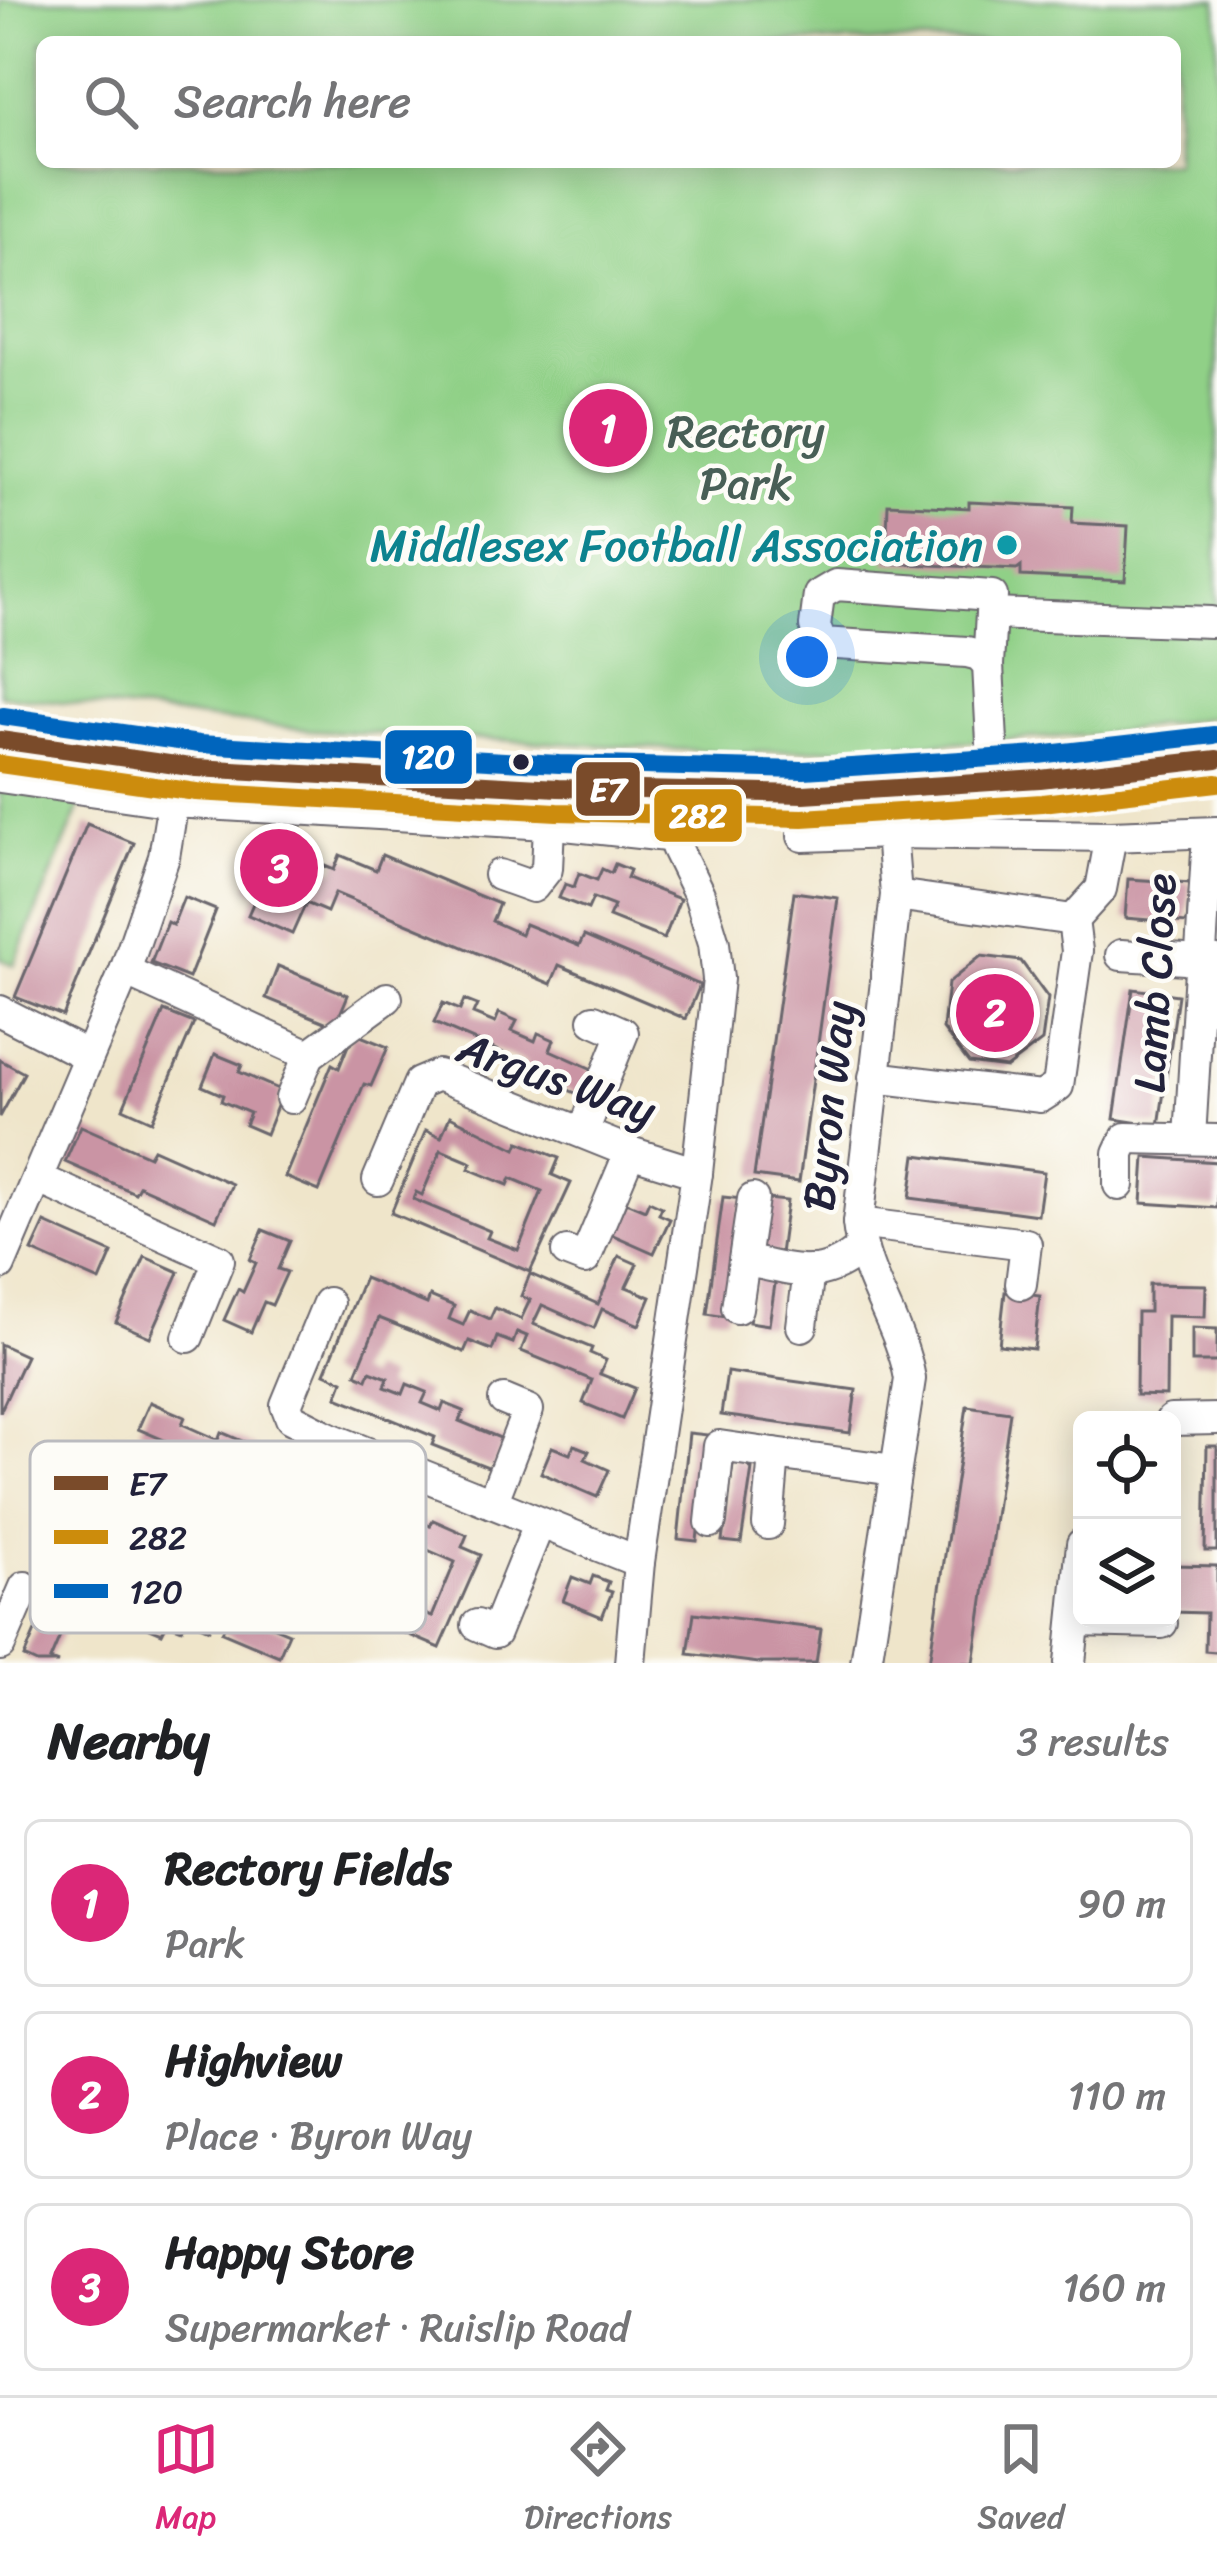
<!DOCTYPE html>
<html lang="en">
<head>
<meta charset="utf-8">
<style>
  :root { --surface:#fff; --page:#f2f2f2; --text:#202124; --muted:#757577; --line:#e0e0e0; --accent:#db2777 }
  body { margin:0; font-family:Sriracha,sans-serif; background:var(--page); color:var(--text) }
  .controls { position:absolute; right:36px; bottom:36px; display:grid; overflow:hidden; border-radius:18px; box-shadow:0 6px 30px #0003 }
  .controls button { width:108px; height:108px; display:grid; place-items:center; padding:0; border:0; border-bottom:3px solid var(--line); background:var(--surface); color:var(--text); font:60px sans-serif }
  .you { position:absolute; left:807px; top:657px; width:42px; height:42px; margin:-30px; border:9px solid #fff; border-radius:50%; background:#1a73e8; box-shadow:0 0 0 18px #1a73e833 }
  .badge { display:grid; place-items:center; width:78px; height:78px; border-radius:50%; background:var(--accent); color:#fff; font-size:39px; font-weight:700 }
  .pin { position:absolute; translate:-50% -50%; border:6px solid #fff; box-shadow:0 3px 12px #0006 }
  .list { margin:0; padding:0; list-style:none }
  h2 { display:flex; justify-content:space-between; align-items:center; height:156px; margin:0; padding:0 48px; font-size:51px }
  h2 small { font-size:39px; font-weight:400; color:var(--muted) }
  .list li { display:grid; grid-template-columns:78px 1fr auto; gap:36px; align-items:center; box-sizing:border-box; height:168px; margin:0 24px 24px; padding:0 24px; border:3px solid var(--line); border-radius:18px }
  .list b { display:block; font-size:45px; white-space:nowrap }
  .list p { margin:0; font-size:39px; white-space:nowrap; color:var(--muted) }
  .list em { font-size:39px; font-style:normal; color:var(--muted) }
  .icon { flex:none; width:66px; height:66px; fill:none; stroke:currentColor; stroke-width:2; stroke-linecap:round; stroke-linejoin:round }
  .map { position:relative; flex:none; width:1217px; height:1663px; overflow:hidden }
  .search { position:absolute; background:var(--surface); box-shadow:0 6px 30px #0003; left:36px; right:36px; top:36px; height:132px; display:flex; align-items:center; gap:30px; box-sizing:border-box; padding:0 42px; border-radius:18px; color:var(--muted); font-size:45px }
  .sheet { height:732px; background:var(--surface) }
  nav { display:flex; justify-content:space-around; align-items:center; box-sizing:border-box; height:168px; border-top:3px solid var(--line); background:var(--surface); font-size:33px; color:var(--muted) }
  nav a { display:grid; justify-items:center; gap:6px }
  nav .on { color:var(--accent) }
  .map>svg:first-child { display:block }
  .green { fill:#90d087; stroke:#597961; stroke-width:3; fill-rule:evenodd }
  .building { fill:#ca94a4; fill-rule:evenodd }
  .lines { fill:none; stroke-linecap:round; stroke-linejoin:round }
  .minor-casing { stroke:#6a666d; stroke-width:34 }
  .major-casing { stroke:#6a666d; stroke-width:40 }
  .minor { stroke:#fff; stroke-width:30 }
  .major { stroke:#fff; stroke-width:36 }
  .bus-1-casing { stroke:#fdfcf7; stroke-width:27 }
  .bus-2-casing { stroke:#fdfcf7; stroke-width:27 }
  .bus-3-casing { stroke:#fdfcf7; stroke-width:27 }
  .bus-1 { stroke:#7a4b2a; stroke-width:18 }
  .bus-2 { stroke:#cc8c0c; stroke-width:18 }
  .bus-3 { stroke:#0065bd; stroke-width:18 }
  .culture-dot { fill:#0f9aa8; stroke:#fdfcf7; stroke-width:4.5 }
  .bus-dot { fill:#22223b; stroke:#fdfcf7; stroke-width:4.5 }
  .labels { text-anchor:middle; stroke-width:9; stroke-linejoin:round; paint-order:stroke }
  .park-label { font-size:45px; fill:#485f56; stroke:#fdfcf7 }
  .culture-label { font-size:45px; fill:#0d838f; stroke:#fdfcf7; text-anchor:end }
  .street-label { font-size:45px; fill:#22223b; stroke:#fdfcf7 }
  .key { fill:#fdfcf7; stroke:#bbbbbf; stroke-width:3 }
  .key-label { font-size:33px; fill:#22223b }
  .line-badge { stroke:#fdfcf7; stroke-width:4.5 }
  .badge-label { font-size:33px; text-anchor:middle; font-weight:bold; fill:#fff }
</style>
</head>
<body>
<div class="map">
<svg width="1217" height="1663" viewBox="0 0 1217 1663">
  <rect width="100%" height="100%" fill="#fdfcf7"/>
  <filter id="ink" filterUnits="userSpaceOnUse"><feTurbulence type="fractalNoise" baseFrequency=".00833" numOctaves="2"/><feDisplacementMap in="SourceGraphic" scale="24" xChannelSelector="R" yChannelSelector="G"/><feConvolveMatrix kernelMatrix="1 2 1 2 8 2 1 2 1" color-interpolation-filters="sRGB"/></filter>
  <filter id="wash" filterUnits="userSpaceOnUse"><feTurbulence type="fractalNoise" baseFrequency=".004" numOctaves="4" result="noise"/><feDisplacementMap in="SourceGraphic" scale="48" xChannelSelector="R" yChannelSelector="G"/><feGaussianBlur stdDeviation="2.7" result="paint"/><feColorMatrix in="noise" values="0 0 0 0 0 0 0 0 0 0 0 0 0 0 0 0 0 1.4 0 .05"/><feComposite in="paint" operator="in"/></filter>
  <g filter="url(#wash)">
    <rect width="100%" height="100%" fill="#efe5ca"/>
    <g class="green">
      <path d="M0,0H1217V717L1095,735L746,753L311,730L0,695ZM42,42H1175V162H42Z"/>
      <path d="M0,784L82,801L14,965L0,959Z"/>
    </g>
    <g id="blocks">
      <g class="building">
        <path d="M969,502L1073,507L1072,523L1128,526L1125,581L1021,576V566L1017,569L886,563L888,504L969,508Z"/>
        <path d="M87,824L134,843L63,1016L15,997Z"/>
        <path d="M266,841L334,870L340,855L376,870L382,855L499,904L492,921L521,934L525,924L579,946L584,936L700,985L686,1019L559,965L551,984L335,893L327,912L306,903L292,934L248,915L258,892L247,887Z"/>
        <path d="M615,864L630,870L627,878L680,899L664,939L609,917L614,906L593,898L588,909L559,898L565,884L574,887L579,873L597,880L602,869L611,873Z"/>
        <path d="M1128,879L1190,883L1187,923L1125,918Z"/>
        <path d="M794,892L838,898L799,1182L754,1176Z"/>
        <path d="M184,897L216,910L189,978L151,963L167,922L173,925Z"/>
        <path d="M981,956L1021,961L1048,998L1042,1041L1006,1068L969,1063L943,1029L948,983Z"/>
        <path d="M278,966L348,995L335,1026L266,998Z"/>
        <path d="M1133,989L1178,995L1159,1126L1114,1119Z"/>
        <path d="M464,1000L477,1005L473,1014L495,1023L499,1013L517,1021L512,1031L535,1041L538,1033L554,1040L550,1050L592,1069L580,1095L523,1070L526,1063L434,1023L443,1003L460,1010Z"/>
        <path d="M164,1011L194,1023L152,1121L123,1108Z"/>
        <path d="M353,1033L388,1047L371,1086L364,1084L319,1191L285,1177L332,1064L339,1068Z"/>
        <path d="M215,1054L242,1065L239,1072L283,1091L266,1134L245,1125L250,1113L221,1101L223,1095L202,1086Z"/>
        <path d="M0,1060L24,1073L0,1117Z"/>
        <path d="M450,1116L516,1149L519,1142L559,1158L552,1175L571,1183L530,1272L391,1213L426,1130L441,1137ZM441,1150L472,1163L469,1169L508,1185L511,1178L542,1191L518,1250L487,1238L490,1231L413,1199L416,1192L422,1195Z"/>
        <path d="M81,1126L149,1156L153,1149L232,1184L216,1220L139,1186L135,1193L65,1162Z"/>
        <path d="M916,1155L1044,1172L1038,1215L910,1198Z"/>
        <path d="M1145,1157L1217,1162V1208L1142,1203Z"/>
        <path d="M723,1197L743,1199L726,1317L707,1314Z"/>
        <path d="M767,1199L787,1201L780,1254L760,1252Z"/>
        <path d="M649,1201L662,1207L659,1214L670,1219L654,1253L611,1234L626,1202L645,1210Z"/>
        <path d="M45,1223L112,1253L100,1281L32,1251Z"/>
        <path d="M263,1230L290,1241L278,1269L287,1272L272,1305L264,1302L251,1332L224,1320L238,1289L243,1292L256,1263L250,1260Z"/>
        <path d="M619,1256L637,1264L626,1287L651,1297L639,1325L602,1309L594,1328L542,1305L533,1324L592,1348L590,1353L606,1360L600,1374L635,1388L622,1419L583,1403L592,1380L521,1351L527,1336L517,1332L513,1343L497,1337L492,1350L469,1341L464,1352L379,1318L356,1374L367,1379L370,1371L388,1378L385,1387L403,1394L407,1384L427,1392L422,1403L441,1411L444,1403L464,1411L459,1421L505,1440L493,1469L432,1445L435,1437L337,1397L343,1381L325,1373L364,1278L427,1304L430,1296L454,1306L449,1319L463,1325L470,1310L490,1319L495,1308L521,1319L530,1300L521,1296L530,1274L598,1304Z"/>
        <path d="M145,1257L179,1272L150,1337L116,1322Z"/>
        <path d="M756,1275L776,1277L769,1325L749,1322Z"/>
        <path d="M1149,1284L1206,1285L1205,1317L1167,1316L1166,1396L1136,1395L1137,1312H1149Z"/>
        <path d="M1005,1292L1040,1296L1034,1349L999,1345Z"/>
        <path d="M1192,1328L1217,1329V1362H1192Z"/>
        <path d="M0,1344L26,1356L0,1412Z"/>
        <path d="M727,1372L856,1390L850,1433L721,1415Z"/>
        <path d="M150,1402L185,1417L182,1424L218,1440L221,1432L256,1447L252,1457L281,1469L270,1494L258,1489L228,1558L92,1500L104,1472L113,1476L108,1486L217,1533L242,1474L211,1461L207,1469L167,1452L171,1443L138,1429Z"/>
        <path d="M967,1406L1010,1412L974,1663H929Z"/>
        <path d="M689,1433L708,1435L697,1541L678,1539Z"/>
        <path d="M574,1445L589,1451L585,1459L609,1470L597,1497L541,1473L552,1447L570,1454Z"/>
        <path d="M1207,1446H1217V1551H1205Z"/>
        <path d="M734,1458L752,1469L741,1543L722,1541Z"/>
        <path d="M361,1488L400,1505L397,1512L430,1526L433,1520L467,1535L462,1547L481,1555L440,1648L301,1589L339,1501L352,1507ZM353,1520L385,1533L382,1540L420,1556L423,1548L455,1562L432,1617L323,1572L327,1562L334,1565Z"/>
        <path d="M226,1560L297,1589L290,1605L241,1585L231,1609L289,1633L279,1656L222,1632L226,1623L214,1618L209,1629L186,1619L182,1629L167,1623L162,1633L77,1597L50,1660L58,1663H37L24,1657L64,1564L129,1592L133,1585L149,1592L142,1606L167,1617L174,1600L192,1608L197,1596L221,1605L231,1582L220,1577Z"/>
        <path d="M1174,1565L1217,1566V1652L1205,1651L1206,1613L1173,1612Z"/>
        <path d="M593,1576L609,1582L606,1590L612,1592L602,1617L563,1601L572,1577L590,1584Z"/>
        <path d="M694,1613L821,1629L816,1663H759L688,1654Z"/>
      </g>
    </g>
  </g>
  <g filter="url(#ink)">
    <use href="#blocks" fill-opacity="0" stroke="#6a666d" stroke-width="3"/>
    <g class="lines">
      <defs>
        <g id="minor">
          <path d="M993,614L1211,622"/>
          <path d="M988,665L979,655L967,652L821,643L815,626L819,595L836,585L992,596L988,665L994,781"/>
          <path d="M0,777L173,802L565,825L676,837"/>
          <path d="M804,794L803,836L891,833L896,895L858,1223C863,1278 901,1324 910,1379L866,1663"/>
          <path d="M891,833L1111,836L1217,832"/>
          <path d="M499,875L533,887L547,869L549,825"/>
          <path d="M1073,920L1101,889L1111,836"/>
          <path d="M1121,955L1217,961"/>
          <path d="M125,971L309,1055L291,1098"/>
          <path d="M0,1011L88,1056"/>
          <path d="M309,1055L387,998"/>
          <path d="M874,1077L1041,1097L1058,1086L1077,951L1073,920L896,895"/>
          <path d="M583,1132L623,1033L594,1020"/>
          <path d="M1190,1138L1208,835"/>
          <path d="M37,1178L219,1260L188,1337"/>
          <path d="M378,1180L419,1083L438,1075L630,1152L697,1173"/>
          <path d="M1119,1185V1153L1126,1138L1217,1140"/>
          <path d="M858,1223L1026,1244L1021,1284"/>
          <path d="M567,1252L585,1259L630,1152"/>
          <path d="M744,1261C795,1269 819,1285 861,1248"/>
          <path d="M0,1265L125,971L164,857L173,802"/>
          <path d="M328,1303L286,1405L291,1418L330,1438L639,1562"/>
          <path d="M737,1308L753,1199"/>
          <path d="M802,1326L809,1271"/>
          <path d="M1171,1420L1217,1419"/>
          <path d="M492,1503L528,1410L504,1400"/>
          <path d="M711,1522L719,1446L774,1454"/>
          <path d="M768,1524L774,1454L895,1470"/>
          <path d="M263,1540L283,1548L330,1438"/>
          <path d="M1075,1621L1162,1623"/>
          <path d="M477,1625L495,1633L539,1524"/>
          <path d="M0,1645L25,1587"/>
          <path d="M630,1663L639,1562L697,1173L718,979L714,943L699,894L676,847L684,792"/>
          <path d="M1070,1663L1082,1544"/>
        </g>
        <path id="major" d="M0,740L197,768L558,788L804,794L1040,779L1217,759"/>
      </defs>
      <use href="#minor" class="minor-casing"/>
      <use href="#major" class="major-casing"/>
      <use href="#minor" class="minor"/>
      <use href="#major" class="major"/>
      <defs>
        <path id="bus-1" d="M0,740L197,768L558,788L804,794L1040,779L1217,759"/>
        <path id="bus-2" d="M0,764L196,792L557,812L803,818L1042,803L1217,783"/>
        <path id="bus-3" d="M3,716L199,744L559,764L804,770L1038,755L1214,735"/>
      </defs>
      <use href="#bus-1" class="bus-1-casing"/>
      <use href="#bus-2" class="bus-2-casing"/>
      <use href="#bus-3" class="bus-3-casing"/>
      <use href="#bus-1" class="bus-1"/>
      <use href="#bus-2" class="bus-2"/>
      <use href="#bus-3" class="bus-3"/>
    </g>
  </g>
  <circle class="culture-dot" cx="1007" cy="545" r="12"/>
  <circle class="bus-dot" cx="521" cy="762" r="10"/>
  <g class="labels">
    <g class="park-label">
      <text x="746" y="447">Rectory<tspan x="746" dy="52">Park</tspan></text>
    </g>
    <g class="culture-label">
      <text x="983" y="561">Middlesex Football Association</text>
    </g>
    <g class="street-label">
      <text transform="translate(1154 983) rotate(-87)" y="16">Lamb Close</text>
      <text transform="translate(557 1078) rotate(19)" y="16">Argus Way</text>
      <text transform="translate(828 1106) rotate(-84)" y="16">Byron Way</text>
    </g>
  </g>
  <rect x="30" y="1441" width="396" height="192" rx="18" class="key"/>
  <rect x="54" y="1476" width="54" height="14" fill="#7a4b2a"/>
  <rect x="54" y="1530" width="54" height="14" fill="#cc8c0c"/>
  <rect x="54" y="1584" width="54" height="14" fill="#0065bd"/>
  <g class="key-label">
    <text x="129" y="1495">E7</text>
    <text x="129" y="1549">282</text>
    <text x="129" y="1603">120</text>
  </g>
  <g class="line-badge">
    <rect x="383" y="728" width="91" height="58" rx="12" fill="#0065bd"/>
    <rect x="574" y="760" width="68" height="58" rx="12" fill="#7a4b2a"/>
    <rect x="652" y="787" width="92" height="57" rx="12" fill="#cc8c0c"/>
  </g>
  <g class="badge-label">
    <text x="428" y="768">120</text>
    <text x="608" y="801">E7</text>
    <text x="698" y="827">282</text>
  </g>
</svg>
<div class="controls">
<button><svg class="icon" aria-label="locate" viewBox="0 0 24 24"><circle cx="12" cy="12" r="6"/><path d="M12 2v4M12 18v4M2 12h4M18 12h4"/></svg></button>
<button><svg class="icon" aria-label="layers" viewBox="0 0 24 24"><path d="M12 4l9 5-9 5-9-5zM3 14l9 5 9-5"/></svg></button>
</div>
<div class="you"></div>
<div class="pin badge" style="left:608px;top:428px">1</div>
<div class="pin badge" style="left:995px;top:1013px">2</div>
<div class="pin badge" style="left:279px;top:868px">3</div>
<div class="search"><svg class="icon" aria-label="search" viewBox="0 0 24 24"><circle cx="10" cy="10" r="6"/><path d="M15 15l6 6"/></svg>Search here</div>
</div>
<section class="sheet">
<h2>Nearby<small>3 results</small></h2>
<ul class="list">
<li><span class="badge">1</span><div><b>Rectory Fields</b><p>Park</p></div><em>90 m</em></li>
<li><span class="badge">2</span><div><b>Highview</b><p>Place · Byron Way</p></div><em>110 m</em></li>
<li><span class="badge">3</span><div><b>Happy Store</b><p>Supermarket · Ruislip Road</p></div><em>160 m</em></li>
</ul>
</section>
<nav>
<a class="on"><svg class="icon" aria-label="map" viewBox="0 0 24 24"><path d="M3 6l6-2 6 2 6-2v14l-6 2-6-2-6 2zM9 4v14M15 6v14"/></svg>Map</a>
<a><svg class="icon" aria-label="directions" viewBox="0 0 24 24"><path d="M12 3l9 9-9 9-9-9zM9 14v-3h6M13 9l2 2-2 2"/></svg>Directions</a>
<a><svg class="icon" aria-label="saved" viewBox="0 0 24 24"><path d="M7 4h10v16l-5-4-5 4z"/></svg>Saved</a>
</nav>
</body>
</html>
